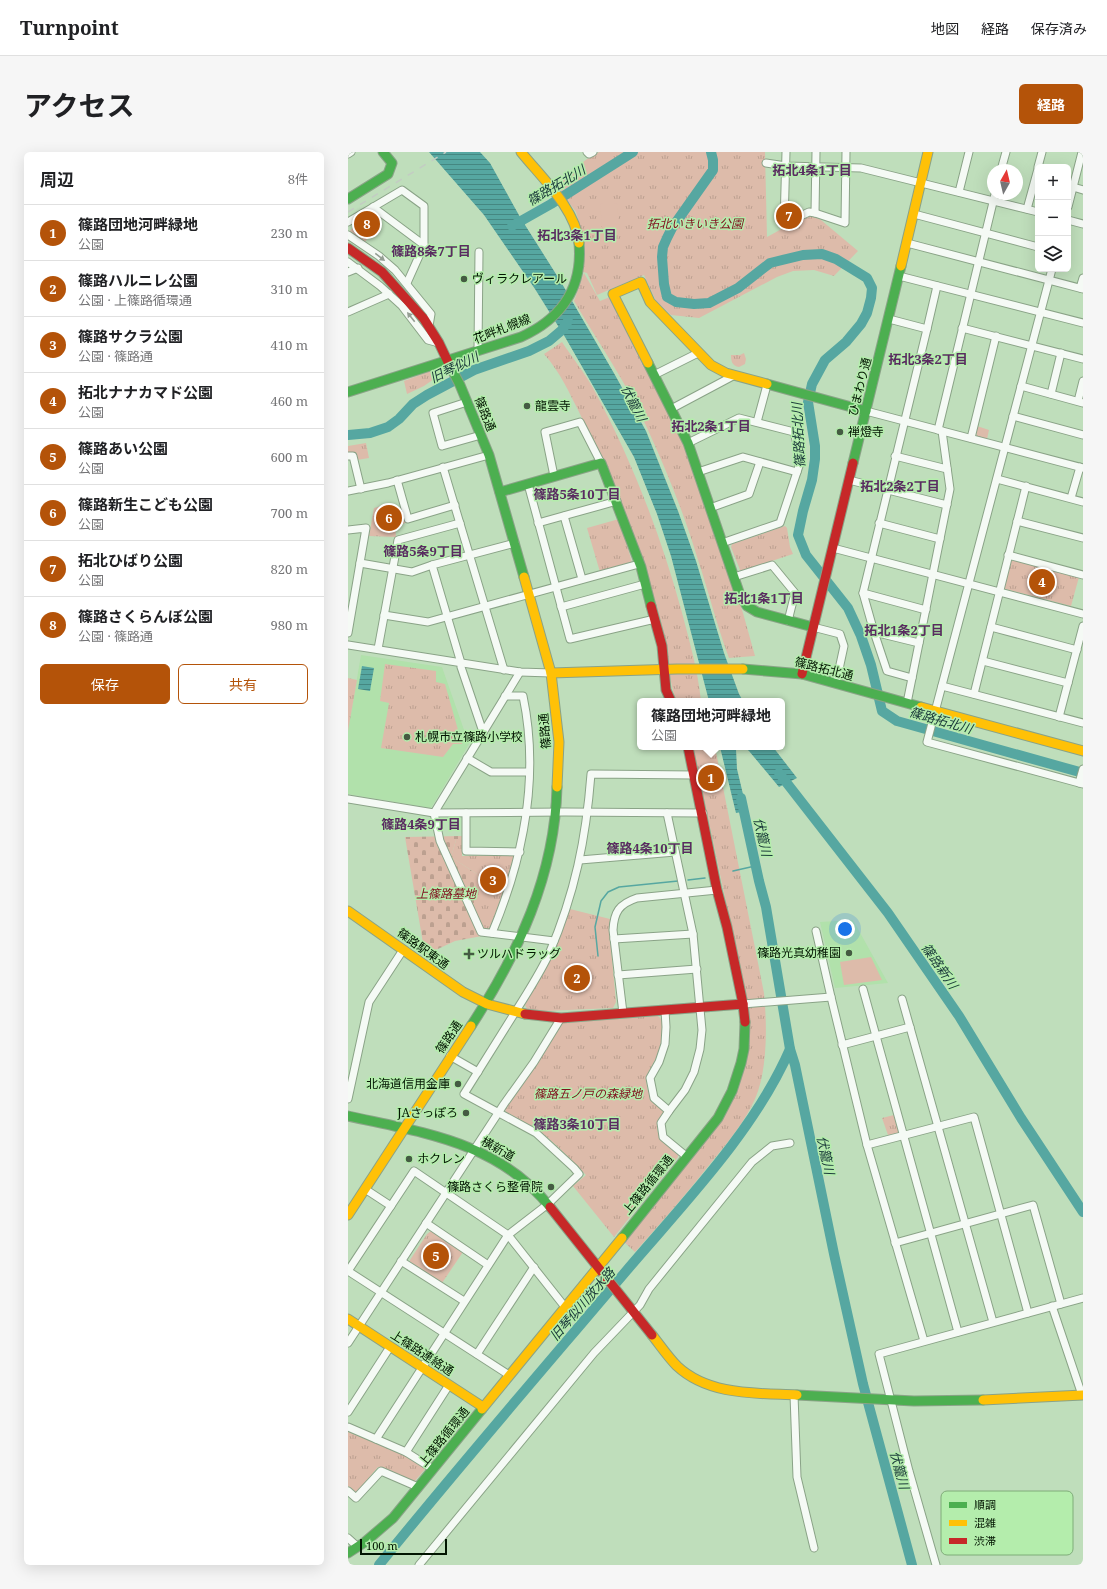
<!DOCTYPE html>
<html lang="ja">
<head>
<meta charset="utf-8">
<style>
  :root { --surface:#fff; --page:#f6f6f6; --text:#202124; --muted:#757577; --line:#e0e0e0; --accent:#b45309 }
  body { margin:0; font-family:"Noto Serif","Noto Sans JP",serif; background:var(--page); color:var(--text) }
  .controls { position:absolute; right:12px; top:12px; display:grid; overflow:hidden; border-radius:6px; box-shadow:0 4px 16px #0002 }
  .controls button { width:36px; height:36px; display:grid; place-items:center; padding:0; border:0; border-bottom:1px solid var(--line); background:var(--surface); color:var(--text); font:20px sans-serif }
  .compass { position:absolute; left:639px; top:12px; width:36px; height:36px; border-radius:50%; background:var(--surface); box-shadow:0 4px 16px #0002; rotate:8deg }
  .scale { position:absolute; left:12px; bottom:10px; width:87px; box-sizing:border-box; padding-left:4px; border:2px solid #021501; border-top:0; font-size:11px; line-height:14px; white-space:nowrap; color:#021501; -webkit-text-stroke:3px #b4edac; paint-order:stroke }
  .you { position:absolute; left:497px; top:777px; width:14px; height:14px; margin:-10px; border:3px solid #fff; border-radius:50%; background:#1a73e8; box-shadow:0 0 0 6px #1a73e833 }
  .badge { display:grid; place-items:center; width:26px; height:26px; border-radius:50%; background:var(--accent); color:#fff; font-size:13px; font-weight:700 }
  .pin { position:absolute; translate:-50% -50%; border:2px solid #fff; box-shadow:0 1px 4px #0006 }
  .popup { position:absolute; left:289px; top:546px; width:148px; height:52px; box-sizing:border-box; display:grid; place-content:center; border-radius:6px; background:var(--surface); filter:drop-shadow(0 1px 3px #0005); font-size:13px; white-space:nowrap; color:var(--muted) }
  .popup b { font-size:15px; color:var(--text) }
  .popup::after { content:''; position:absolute; left:50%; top:100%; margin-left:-8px; border:8px solid transparent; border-top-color:var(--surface) }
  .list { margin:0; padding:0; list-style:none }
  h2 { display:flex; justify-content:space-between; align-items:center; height:52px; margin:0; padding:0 16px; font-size:17px }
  h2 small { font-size:13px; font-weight:400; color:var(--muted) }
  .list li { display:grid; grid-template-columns:26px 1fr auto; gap:12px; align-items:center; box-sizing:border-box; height:56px; padding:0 16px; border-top:1px solid var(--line) }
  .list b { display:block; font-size:15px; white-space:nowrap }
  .list p { margin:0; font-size:13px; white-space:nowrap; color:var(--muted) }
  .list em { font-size:13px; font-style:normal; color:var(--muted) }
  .actions { display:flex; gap:8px; padding:12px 16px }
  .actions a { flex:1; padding:9px 0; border:1px solid var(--accent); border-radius:6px; text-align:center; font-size:14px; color:var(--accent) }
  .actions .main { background:var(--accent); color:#fff }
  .icon { flex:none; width:22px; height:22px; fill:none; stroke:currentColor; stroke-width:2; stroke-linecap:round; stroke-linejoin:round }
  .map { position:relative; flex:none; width:735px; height:1413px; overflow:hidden; border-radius:6px }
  header { display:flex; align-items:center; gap:24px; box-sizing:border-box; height:56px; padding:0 20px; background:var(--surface); border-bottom:1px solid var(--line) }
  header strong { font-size:19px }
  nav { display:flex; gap:22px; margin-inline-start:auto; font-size:14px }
  .intro { display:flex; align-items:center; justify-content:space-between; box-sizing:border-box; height:96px; padding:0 24px }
  h1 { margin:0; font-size:28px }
  .button { padding:10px 18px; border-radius:6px; background:var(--accent); color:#fff; font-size:14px; font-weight:700 }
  main { display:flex; gap:24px; padding:0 24px }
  aside { flex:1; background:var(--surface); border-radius:6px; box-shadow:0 4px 16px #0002 }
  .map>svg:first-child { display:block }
  .built { fill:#b1e1ab }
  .cemetery { fill:url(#cemetery-stones) }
  .park { fill:url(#park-tufts) }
  .garden { fill:#dba }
  .water { fill:url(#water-rules) }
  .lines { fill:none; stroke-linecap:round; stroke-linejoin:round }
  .stream { stroke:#56a7a1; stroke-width:1.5 }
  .river { stroke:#56a7a1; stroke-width:10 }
  .street-casing { stroke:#8aa387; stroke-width:9 }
  .fast-casing { stroke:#8aa387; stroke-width:11 }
  .slow-casing { stroke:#8aa387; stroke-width:11 }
  .jam-casing { stroke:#8aa387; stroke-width:11 }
  .street { stroke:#f5faf5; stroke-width:7 }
  .fast { stroke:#4caf50; stroke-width:9 }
  .slow { stroke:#ffc107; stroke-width:9 }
  .jam { stroke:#c62828; stroke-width:9 }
  .rail { stroke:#c3ccc3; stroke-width:1.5; stroke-dasharray:7 7; stroke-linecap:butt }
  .oneway { fill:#949e93 }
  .poi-dot { fill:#445b42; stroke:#b4edac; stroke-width:1.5 }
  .labels { text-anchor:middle; stroke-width:3; stroke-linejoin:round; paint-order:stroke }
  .park-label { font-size:12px; font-style:italic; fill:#821220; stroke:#b4edac }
  .poi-label { font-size:12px; fill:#021501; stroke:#b4edac; text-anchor:start }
  .street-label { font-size:12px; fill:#021501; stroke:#b4edac }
  .neighbourhood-label { font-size:13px; font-weight:bold; fill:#592c60; stroke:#b4edac }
  .water-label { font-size:13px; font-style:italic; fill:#193739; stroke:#b4edac }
  .key { fill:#b4edac; stroke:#7fac79; stroke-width:1 }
  .key-label { font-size:11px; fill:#021501 }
</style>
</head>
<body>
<header>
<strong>Turnpoint</strong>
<nav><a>地図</a><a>経路</a><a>保存済み</a></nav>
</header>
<div class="intro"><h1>アクセス</h1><a class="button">経路</a></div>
<main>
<aside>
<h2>周辺<small>8件</small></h2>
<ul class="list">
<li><span class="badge">1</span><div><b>篠路団地河畔緑地</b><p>公園</p></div><em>230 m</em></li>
<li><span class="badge">2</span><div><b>篠路ハルニレ公園</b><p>公園 · 上篠路循環通</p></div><em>310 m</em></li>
<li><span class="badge">3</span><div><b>篠路サクラ公園</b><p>公園 · 篠路通</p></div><em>410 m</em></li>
<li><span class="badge">4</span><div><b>拓北ナナカマド公園</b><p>公園</p></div><em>460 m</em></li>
<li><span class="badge">5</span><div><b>篠路あい公園</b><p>公園</p></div><em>600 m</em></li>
<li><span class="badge">6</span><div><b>篠路新生こども公園</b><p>公園</p></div><em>700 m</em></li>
<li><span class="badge">7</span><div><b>拓北ひばり公園</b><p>公園</p></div><em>820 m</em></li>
<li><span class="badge">8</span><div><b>篠路さくらんぼ公園</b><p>公園 · 篠路通</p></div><em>980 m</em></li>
</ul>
<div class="actions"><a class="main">保存</a><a>共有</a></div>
</aside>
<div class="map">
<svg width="735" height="1413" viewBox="0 0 735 1413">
  <defs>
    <pattern id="cemetery-stones" width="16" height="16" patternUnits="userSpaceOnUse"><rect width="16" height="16" fill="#dba"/><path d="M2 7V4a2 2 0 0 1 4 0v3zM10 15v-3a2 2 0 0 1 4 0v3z" fill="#bca090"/></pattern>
    <pattern id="park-tufts" width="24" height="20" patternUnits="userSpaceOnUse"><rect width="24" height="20" fill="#dba"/><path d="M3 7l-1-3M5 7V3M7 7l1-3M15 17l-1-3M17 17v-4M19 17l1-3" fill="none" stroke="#bca090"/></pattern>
    <pattern id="water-rules" width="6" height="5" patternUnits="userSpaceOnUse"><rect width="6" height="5" fill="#56a7a1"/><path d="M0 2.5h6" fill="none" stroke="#458781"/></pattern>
  </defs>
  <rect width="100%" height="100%" fill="#bfdebb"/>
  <g class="built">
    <path d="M13,503L94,515L121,592L83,656L0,642V579Z"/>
    <path d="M505,768L540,831L487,836L472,770Z"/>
  </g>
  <path class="cemetery" d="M114,684V688H108L103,705L129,722L135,776L134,784L107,789L77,803L57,685Z"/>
  <g class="park">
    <path d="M251,0H417L419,85L461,62L473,68L510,99L486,124L466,118L445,119L429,125L351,166L323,163L308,149L296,123L249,143L239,121L235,120L237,93L228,60L207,32L239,7Z"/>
    <path d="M438,56H452V61L438,67Z"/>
    <path d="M25,61L33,67L17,90L0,80Z"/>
    <path d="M236,121L252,149L262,145L337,293L395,461L407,504L381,506C369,474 361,441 350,408C337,364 319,320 300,278C280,233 251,192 226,149Z"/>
    <path d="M214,190C224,205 236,220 245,236C283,306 312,381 333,457C341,488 350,518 353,549H328C320,525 320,499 314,474C306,441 294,408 282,376C266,337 250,299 232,262C221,240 212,220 196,202Z"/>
    <path d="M396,201L398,207L397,212L391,215C384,214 383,209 383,203H392Z"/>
    <path d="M88,217H93V222L76,234L59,242L56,229Z"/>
    <path d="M629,274L641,278L639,287L629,284L628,281Z"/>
    <path d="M18,291L21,306L9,308L7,301H0V294Z"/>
    <path d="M40,352L42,361L55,358L58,371L47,373L48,385L21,384L26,356Z"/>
    <path d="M271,367L284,410L252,420L239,376Z"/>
    <path d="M437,374L439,376L442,395L445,402L394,419L392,418L383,395L384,392Z"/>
    <path d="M665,408L731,425L723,454L657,437L656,435L663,409Z"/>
    <path d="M37,512L88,519V530L97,532L114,592H105L95,605L33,596L41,551L32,549Z"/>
    <path d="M0,526L9,528L0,579Z"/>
    <path d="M345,595H359L361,601L368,600L416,841C419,872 420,917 407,947C397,969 381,989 366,1007C341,1039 314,1070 287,1100L276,1090L366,979L381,956L391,935L400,902L401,864L396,835Z"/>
    <path d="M108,688H114V704L165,703L167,705L159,733L144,776L141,778L135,776L126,755L131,749L129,722L103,705Z"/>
    <path d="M222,757L262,767L261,775L268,850L265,856L198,859L179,857L177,853L204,803Z"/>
    <path d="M310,864L314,868C314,879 314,892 310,902C307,910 301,917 299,925C296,939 306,952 316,960C301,980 314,990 330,1002V1005L266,1085L225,1034L238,1023C222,1007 207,990 188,977C179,971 168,966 158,961L157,957L215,871Z"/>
    <path d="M546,963L551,981L540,983L534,966Z"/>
    <path d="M83,1079L115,1100L94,1131L62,1110V1108L79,1082Z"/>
    <path d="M0,1280L48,1299L78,1316L66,1330L30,1315L8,1341L0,1334Z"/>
  </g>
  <g class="garden">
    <path d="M269,51L272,83L255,85L252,52Z"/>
    <path d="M523,805L534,828L496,833L492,810Z"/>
  </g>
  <g class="water">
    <path d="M81,0H132L142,11L172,65L213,130L267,223L298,279L330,359L348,409L376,501L391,542L395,549H361L323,404L309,362L286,305L217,185L187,137L136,63Z"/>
    <path d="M14,514L26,516L22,539L10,537Z"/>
    <path d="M372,595H393L388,597L389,617L399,659L388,661Z"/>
    <path d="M396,595H425L449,626L431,635L401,599Z"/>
  </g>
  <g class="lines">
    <g class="stream">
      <path d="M385,719L407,714"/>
      <path d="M340,728L357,726"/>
      <path d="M250,804L247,775L253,749L260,740L271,735L330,729"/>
    </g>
    <g class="river">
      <path d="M363,0L365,8V18L324,76L319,86L315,95L314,105L316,132L319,145L328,150L346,152L361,151L390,136L422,111L455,103L474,102L488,107L519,126L524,136L523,146L519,161L513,172L498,190L477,208L464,232L460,250L467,294V307L464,328L455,359L450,383L458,403L500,456L513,484L523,513L534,559L549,569L735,621"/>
      <path d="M164,74L203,52L285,0"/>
      <path d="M0,283L22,281L40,275L51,267L65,252L79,243L126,218L181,199L201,189L214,178L220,169"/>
      <path d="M431,621L540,761L611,864L673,966L735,1060"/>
      <path d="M393,646L411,729L418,755L442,897L447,913L486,1102L515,1232L564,1413"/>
      <path d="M31,1413C112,1313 196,1216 279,1118C337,1050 407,978 442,897"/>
    </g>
    <defs>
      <g id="street">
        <path d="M239,0L241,2L245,0"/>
        <path d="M438,0L436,72L461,60L467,61L468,0"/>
        <path d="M0,2L3,0"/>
        <path d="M418,11L438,14L513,16L690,60"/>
        <path d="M690,15L694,0"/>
        <path d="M653,18L658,0"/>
        <path d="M725,35L735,38"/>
        <path d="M611,40L621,0"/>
        <path d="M25,55L76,93"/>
        <path d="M720,55L734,0"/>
        <path d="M679,57L690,17"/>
        <path d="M467,61L497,71L498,0"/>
        <path d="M566,62L690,95"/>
        <path d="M720,68L735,72"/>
        <path d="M0,70L54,38L76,54V93L59,131"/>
        <path d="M0,83L31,104L47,118L83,162L81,174"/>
        <path d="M559,91L735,137"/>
        <path d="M0,110L32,134L54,154L80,188L91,191"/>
        <path d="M704,117L579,590L735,632"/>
        <path d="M0,120L10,116"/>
        <path d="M551,124L735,171"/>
        <path d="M732,136L735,126"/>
        <path d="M0,160L41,142"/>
        <path d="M541,167L579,177L515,441L526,480L539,519L564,526"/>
        <path d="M614,176L735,207"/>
        <path d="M579,177L589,134"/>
        <path d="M130,199L131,100"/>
        <path d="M306,223L350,201"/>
        <path d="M673,234L735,251"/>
        <path d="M703,242L713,201"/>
        <path d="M730,249L735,229"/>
        <path d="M119,250L85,261L94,294L133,283"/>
        <path d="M323,257L385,224"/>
        <path d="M518,259L735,316"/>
        <path d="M665,264L735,283"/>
        <path d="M409,270L419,233"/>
        <path d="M590,278L647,42"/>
        <path d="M623,286L648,184"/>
        <path d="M340,291L391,266L446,280L453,308L432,371L374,391"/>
        <path d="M0,304H5L13,337"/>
        <path d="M547,304L599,317"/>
        <path d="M95,315L156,518"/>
        <path d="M350,320L395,305L449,320"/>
        <path d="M206,324L197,280L232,270L253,311"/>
        <path d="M649,327L735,350"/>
        <path d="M49,328L60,367L107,353"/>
        <path d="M501,328L599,353"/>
        <path d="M180,332L222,487L307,467"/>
        <path d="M0,339L40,331L141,303"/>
        <path d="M723,346L732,315"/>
        <path d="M362,356L401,342L412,310"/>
        <path d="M216,364L234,427"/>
        <path d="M669,369L735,386"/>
        <path d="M190,371L269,349"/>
        <path d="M531,371L592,387"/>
        <path d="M0,378L18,376L0,481"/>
        <path d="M485,396L735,462"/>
        <path d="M660,403L735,423"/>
        <path d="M12,411L64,420L84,413"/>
        <path d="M386,425L424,413L447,441L440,469"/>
        <path d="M515,441L578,458"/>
        <path d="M213,455L297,432"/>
        <path d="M36,463L80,470L291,412"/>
        <path d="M465,475L492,482L496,494L488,531"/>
        <path d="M643,475L729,498"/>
        <path d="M526,480L571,491"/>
        <path d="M0,493L172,520L203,521"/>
        <path d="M30,497L50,388L112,371"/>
        <path d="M635,509L720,531"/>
        <path d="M172,520L86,661L92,689L133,780L206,789"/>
        <path d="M594,534L735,571"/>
        <path d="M626,542L678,334"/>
        <path d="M559,551L602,337L594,279"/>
        <path d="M711,565L735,474"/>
        <path d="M135,580L113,515V511L84,413L167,391"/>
        <path d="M119,606L143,620H181"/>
        <path d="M731,631L735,617"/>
        <path d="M0,647L86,661L217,660L355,661"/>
        <path d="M118,661V699L172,700"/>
        <path d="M319,661L345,782L354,878L352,897L346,920L337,938L321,959"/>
        <path d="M232,708L327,700"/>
        <path d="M468,779L483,845L519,993L576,1189"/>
        <path d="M144,781C175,707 192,625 175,544H157"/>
        <path d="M266,787L345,782"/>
        <path d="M270,823L349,817"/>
        <path d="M515,837L610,1180"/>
        <path d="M554,847L645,1170"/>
        <path d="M395,852L483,845"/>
        <path d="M317,858L318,875L317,892L311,910L302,926L306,946L321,959L313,971L315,985L338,1004"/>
        <path d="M275,861L265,778C266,760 271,752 289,746L369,738"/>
        <path d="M494,893L562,875"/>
        <path d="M102,904L130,920"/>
        <path d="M0,947L21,850L55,798"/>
        <path d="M519,993L626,965L680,1161"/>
        <path d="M17,1037L43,1054"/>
        <path d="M78,1071L140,1113"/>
        <path d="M547,1091L685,1053L713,1152"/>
        <path d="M53,1109L116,1149"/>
        <path d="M0,1119L66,1019L160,1083L217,1155"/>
        <path d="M0,1119L161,1223"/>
        <path d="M704,1154L734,1243"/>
        <path d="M0,1191L156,952L186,910L213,866"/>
        <path d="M129,1202L186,1115"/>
        <path d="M446,1243L449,1325L466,1396"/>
        <path d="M0,1260L42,1195"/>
        <path d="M0,1275L58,1300L85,1317"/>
        <path d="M28,1287L160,1083L200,1052L231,1022L226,1016L188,981L116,942C132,916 149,889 166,862C178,843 191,823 201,802C227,741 238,687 243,622L346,623"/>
        <path d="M58,1300L101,1233"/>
        <path d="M0,1339L8,1346L33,1319L70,1335"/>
        <path d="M0,1386L10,1395"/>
        <path d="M71,1413L246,1201L292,1153L301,1137L404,1010L424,994L442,991"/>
        <path d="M588,1413L561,1319L531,1202L735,1146"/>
      </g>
      <g id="fast">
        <path d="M0,47L40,22L44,11L35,0"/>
        <path d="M100,210L112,233L141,303L176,425"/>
        <path d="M300,211L340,291L392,443L399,454L409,460L465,475"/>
        <path d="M419,232L518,259"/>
        <path d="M0,240L173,185C213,167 235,136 231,91"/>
        <path d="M505,311L553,114"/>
        <path d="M152,340L253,311L293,415L303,454"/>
        <path d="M395,517L454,522L573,555"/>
        <path d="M123,874C170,802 207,723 209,635"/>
        <path d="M0,964C76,981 150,990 202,1055"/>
        <path d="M274,1086L370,966L384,939L393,911L396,897L397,870"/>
        <path d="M449,1243L566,1249L635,1248"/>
        <path d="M0,1401L17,1390L45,1366L134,1257"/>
      </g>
      <g id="slow">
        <path d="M173,0C193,25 228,57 231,91"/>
        <path d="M553,114L580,0"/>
        <path d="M300,211L265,142L293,130L302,150L363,213L378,221L419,232"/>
        <path d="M176,425L203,521L211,590L209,635"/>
        <path d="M203,521L329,517H395"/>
        <path d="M573,555L735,599"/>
        <path d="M0,759L115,840L139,852L177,862"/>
        <path d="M0,1063L123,874"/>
        <path d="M0,1167L135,1255"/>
        <path d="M304,1183C312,1193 320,1205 329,1214C361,1244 409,1241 449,1243"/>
        <path d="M635,1248L735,1243"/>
        <path d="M134,1257L274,1086"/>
      </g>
      <g id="jam">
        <path d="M0,96L34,120L76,167L91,191L100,210"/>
        <path d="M303,454L314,494L318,538L323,549"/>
        <path d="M454,522L505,311"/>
        <path d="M340,595L369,738L379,775L395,852"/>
        <path d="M177,862L213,866L395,852L397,870"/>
        <path d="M202,1055L304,1183"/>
      </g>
    </defs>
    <use href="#street" class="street-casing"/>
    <use href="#fast" class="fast-casing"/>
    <use href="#slow" class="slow-casing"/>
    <use href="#jam" class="jam-casing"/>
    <use href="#street" class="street"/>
    <use href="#fast" class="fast"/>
    <use href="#slow" class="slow"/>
    <use href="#jam" class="jam"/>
    <path class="rail" d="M0,60L98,0"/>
  </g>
  <defs><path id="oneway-solid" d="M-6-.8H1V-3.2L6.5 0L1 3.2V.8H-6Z"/></defs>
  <g class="oneway">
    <use href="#oneway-solid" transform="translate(32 105) rotate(38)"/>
    <use href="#oneway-solid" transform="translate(63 165) rotate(-128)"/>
  </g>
  <g class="poi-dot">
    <circle cx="116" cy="127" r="4"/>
    <circle cx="179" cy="254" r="4"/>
    <circle cx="492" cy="280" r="4"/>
    <circle cx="59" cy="585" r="4"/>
    <circle cx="501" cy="801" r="4"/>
    <path d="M119 796h4v4h4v4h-4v4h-4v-4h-4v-4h4z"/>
    <circle cx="110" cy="932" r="4"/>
    <circle cx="118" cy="961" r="4"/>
    <circle cx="61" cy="1007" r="4"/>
    <circle cx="203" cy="1035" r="4"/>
  </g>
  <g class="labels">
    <g class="park-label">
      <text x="347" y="76">拓北いきいき公園</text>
      <text x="98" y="746">上篠路墓地</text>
      <text x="240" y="946">篠路五ノ戸の森緑地</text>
    </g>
    <g class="poi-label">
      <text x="124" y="131">ヴィラクレアール</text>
      <text x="187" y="258">龍雲寺</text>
      <text x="500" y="284">禅燈寺</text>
      <text x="67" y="589">札幌市立篠路小学校</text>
      <text x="493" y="805" text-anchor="end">篠路光真幼稚園</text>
      <text x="129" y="806">ツルハドラッグ</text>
      <text x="102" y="936" text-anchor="end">北海道信用金庫</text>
      <text x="110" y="965" text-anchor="end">JAさっぽろ</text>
      <text x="69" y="1011">ホクレン</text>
      <text x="195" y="1039" text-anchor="end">篠路さくら整骨院</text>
    </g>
    <g class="street-label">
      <text transform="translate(154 177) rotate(-21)" y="4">花畔札幌線</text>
      <text transform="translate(512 235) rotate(-76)" y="4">ひまわり通</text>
      <text transform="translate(137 262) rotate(68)" y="4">篠路通</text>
      <text transform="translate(476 517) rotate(14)" y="4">篠路拓北通</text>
      <text transform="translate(197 579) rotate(-95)" y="4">篠路通</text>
      <text transform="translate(75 797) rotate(36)" y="4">篠路駅東通</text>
      <text transform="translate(101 885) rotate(-56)" y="4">篠路通</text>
      <text transform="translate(150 997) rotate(29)" y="4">横新道</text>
      <text transform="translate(300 1033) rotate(-51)" y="4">上篠路循環通</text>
      <text transform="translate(74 1201) rotate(33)" y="4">上篠路連絡通</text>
      <text transform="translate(96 1285) rotate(-51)" y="4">上篠路循環通</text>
    </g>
    <g class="neighbourhood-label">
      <text x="464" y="23">拓北4条1丁目</text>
      <text x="229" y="88">拓北3条1丁目</text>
      <text x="83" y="104">篠路8条7丁目</text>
      <text x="580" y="212">拓北3条2丁目</text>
      <text x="363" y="279">拓北2条1丁目</text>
      <text x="552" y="339">拓北2条2丁目</text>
      <text x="229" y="347">篠路5条10丁目</text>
      <text x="75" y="404">篠路5条9丁目</text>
      <text x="416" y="451">拓北1条1丁目</text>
      <text x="556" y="483">拓北1条2丁目</text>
      <text x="73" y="677">篠路4条9丁目</text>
      <text x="302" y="701">篠路4条10丁目</text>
      <text x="229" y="977">篠路3条10丁目</text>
    </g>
    <g class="water-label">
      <text transform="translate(208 33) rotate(-31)" y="5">篠路拓北川</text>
      <text transform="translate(106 215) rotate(-26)" y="5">旧琴似川</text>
      <text transform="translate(286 251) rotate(63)" y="5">伏籠川</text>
      <text transform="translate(450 283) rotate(-93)" y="5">篠路拓北川</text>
      <text transform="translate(593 568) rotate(16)" y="5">篠路拓北川</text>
      <text transform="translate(415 685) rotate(77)" y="5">伏籠川</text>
      <text transform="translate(592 814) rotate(55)" y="5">篠路新川</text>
      <text transform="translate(478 1003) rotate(78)" y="5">伏籠川</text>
      <text transform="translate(234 1152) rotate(-49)" y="5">旧琴似川放水路</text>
      <text transform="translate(552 1318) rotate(75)" y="5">伏籠川</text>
    </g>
  </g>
  <rect x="593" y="1339" width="132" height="64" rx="6" class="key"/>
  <rect x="601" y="1350" width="18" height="6" fill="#4caf50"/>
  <rect x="601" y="1368" width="18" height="6" fill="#ffc107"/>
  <rect x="601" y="1386" width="18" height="6" fill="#c62828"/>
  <g class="key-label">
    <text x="626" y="1357">順調</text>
    <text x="626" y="1375">混雑</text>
    <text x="626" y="1393">渋滞</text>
  </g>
</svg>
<div class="controls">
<button>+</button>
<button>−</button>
<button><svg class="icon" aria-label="layers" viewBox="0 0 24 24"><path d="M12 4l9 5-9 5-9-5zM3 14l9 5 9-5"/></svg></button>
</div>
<svg class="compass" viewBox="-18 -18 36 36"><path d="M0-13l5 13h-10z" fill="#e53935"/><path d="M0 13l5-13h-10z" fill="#757577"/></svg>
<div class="scale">100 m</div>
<div class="you"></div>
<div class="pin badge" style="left:363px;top:626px">1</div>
<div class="popup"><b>篠路団地河畔緑地</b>公園</div>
<div class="pin badge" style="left:229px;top:826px">2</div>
<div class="pin badge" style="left:145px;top:728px">3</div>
<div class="pin badge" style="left:694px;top:430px">4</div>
<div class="pin badge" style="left:88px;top:1104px">5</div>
<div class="pin badge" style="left:41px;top:366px">6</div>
<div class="pin badge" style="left:441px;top:64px">7</div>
<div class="pin badge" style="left:19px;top:72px">8</div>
</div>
</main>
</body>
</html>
